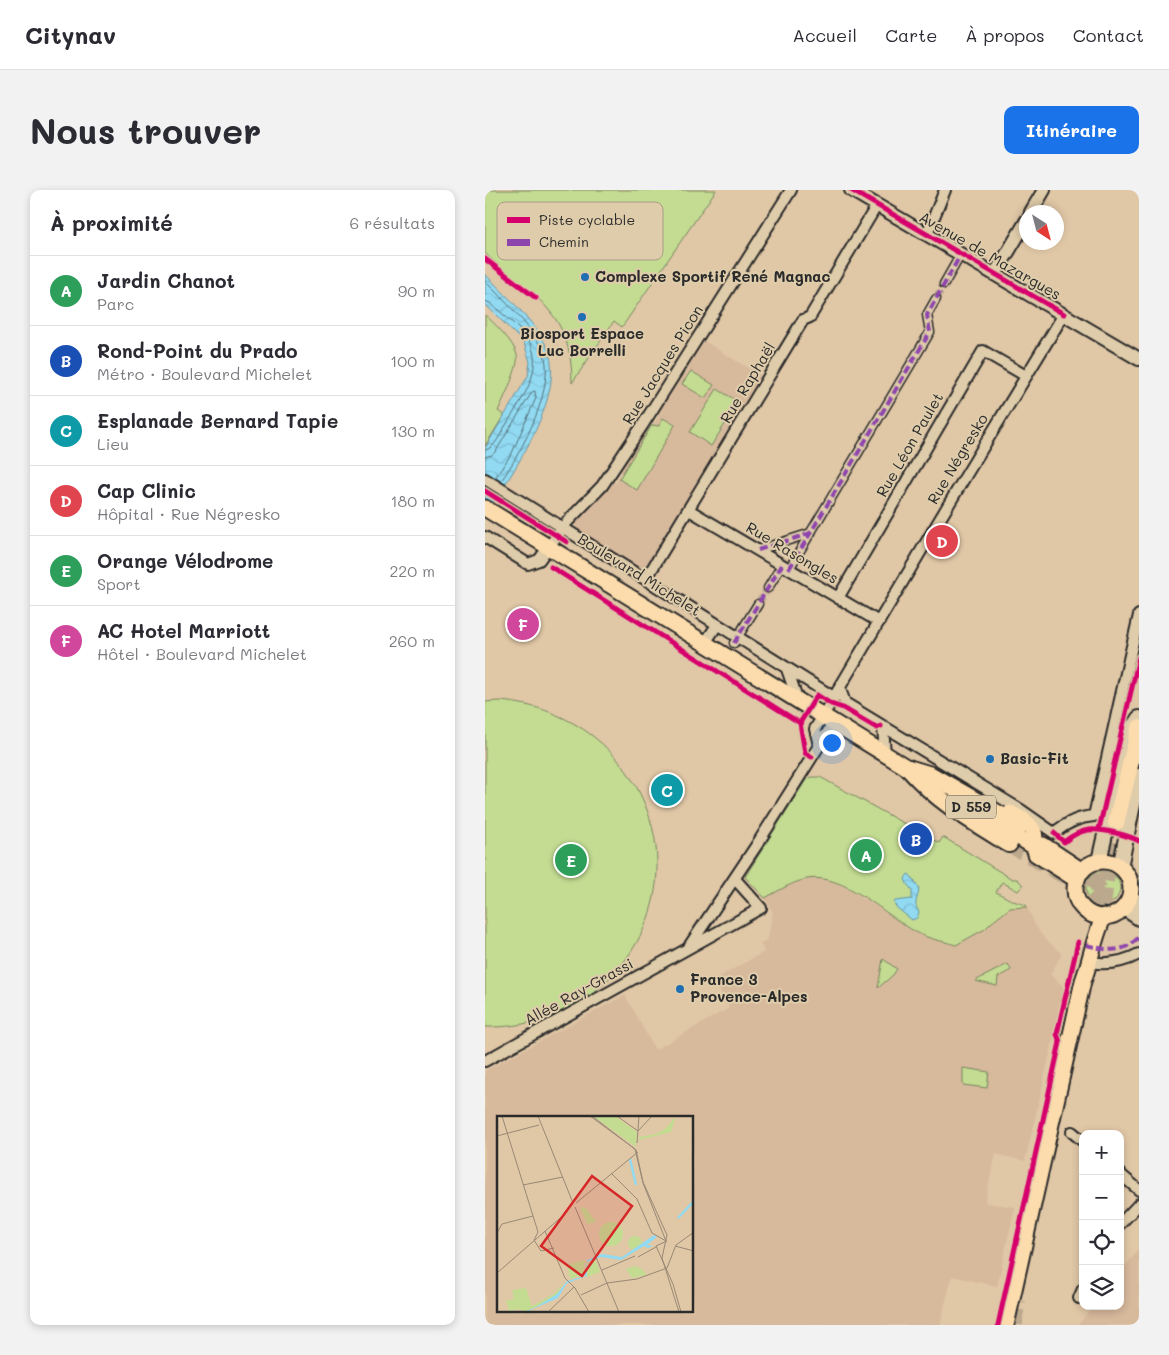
<!DOCTYPE html>
<html lang="fr">
<head>
<meta charset="utf-8">
<style>
  :root { --surface:#fff; --page:#f2f2f3; --text:#2b2b33; --muted:#7c7c81; --line:#e1e1e2; --accent:#1a73e8 }
  body { margin:0; font-family:Mali,sans-serif; background:var(--page); color:var(--text) }
  .controls { position:absolute; right:15px; bottom:15px; display:grid; overflow:hidden; border-radius:10px; box-shadow:0 2px 8px #0003 }
  .controls button { width:45px; height:45px; display:grid; place-items:center; padding:0; border:0; border-bottom:1px solid var(--line); background:var(--surface); color:var(--text); font:25px sans-serif }
  .compass { position:absolute; left:534px; top:15px; width:45px; height:45px; border-radius:50%; background:var(--surface); box-shadow:0 2px 8px #0003; rotate:144deg }
  .you { position:absolute; left:346px; top:552px; width:18px; height:18px; margin:-12px; border:4px solid #fff; border-radius:50%; background:#1a73e8; box-shadow:0 0 0 8px #1a73e833 }
  .badge { display:grid; place-items:center; width:32px; height:32px; border-radius:50%; background:var(--accent); color:#fff; font-size:16px; font-weight:700 }
  .pin { position:absolute; translate:-50% -50%; border:2px solid #fff; box-shadow:0 1px 5px #0006 }
  .list { margin:0; padding:0; list-style:none }
  h2 { display:flex; justify-content:space-between; align-items:center; height:65px; margin:0; padding:0 20px; font-size:21px }
  h2 small { font-size:16px; font-weight:400; color:var(--muted) }
  .list li { display:grid; grid-template-columns:32px 1fr auto; gap:15px; align-items:center; box-sizing:border-box; height:70px; padding:0 20px; border-top:1px solid var(--line) }
  .list b { display:block; font-size:19px; white-space:nowrap }
  .list p { margin:0; font-size:16px; white-space:nowrap; color:var(--muted) }
  .list em { font-size:16px; font-style:normal; color:var(--muted) }
  .icon { flex:none; width:28px; height:28px; fill:none; stroke:currentColor; stroke-width:2; stroke-linecap:round; stroke-linejoin:round }
  .map { position:relative; flex:none; width:654px; height:1135px; overflow:hidden; border-radius:10px }
  header { display:flex; align-items:center; gap:30px; box-sizing:border-box; height:70px; padding:0 25px; background:var(--surface); border-bottom:1px solid var(--line) }
  header strong { font-size:24px }
  nav { display:flex; gap:28px; margin-inline-start:auto; font-size:18px }
  .intro { display:flex; align-items:center; justify-content:space-between; box-sizing:border-box; height:120px; padding:0 30px }
  h1 { margin:0; font-size:35px }
  .button { padding:12px 22px; border-radius:10px; background:var(--accent); color:#fff; font-size:18px; font-weight:700 }
  main { display:flex; gap:30px; padding:0 30px }
  aside { flex:1; background:var(--surface); border-radius:10px; box-shadow:0 2px 8px #0003 }
  .map>svg:first-child { display:block }
  .built { fill:#d7b99c; fill-rule:evenodd }
  .green { fill:#c3dc92; stroke:#77845e }
  .water { fill:url(#water-waves); stroke:#6894a2 }
  .lines { fill:none; stroke-linecap:round; stroke-linejoin:round }
  .shore { stroke:#54717b; stroke-width:1 }
  .pedestrian-tunnel { stroke:#bca88d; stroke-width:8; stroke-dasharray:8 4; stroke-linecap:butt }
  .trunk-tunnel { stroke:#bca88d; stroke-width:16; stroke-dasharray:16 8; stroke-linecap:butt }
  .pedestrian-casing { stroke:#2b2b2b; stroke-width:11 }
  .minor-casing { stroke:#2b2b2b; stroke-width:14 }
  .tertiary-casing { stroke:#2b2b2b; stroke-width:16 }
  .secondary-casing { stroke:#2b2b2b; stroke-width:18 }
  .primary-casing { stroke:#2b2b2b; stroke-width:19 }
  .trunk-casing { stroke:#2b2b2b; stroke-width:20 }
  .pedestrian { stroke:#dfccaa; stroke-width:8 }
  .minor { stroke:#dfccaa; stroke-width:10 }
  .tertiary { stroke:#dfccaa; stroke-width:12 }
  .secondary { stroke:#dfccaa; stroke-width:14 }
  .primary { stroke:#fcdcac; stroke-width:15 }
  .trunk { stroke:#fcdcac; stroke-width:16 }
  .quiet { stroke:#8e44ad; stroke-width:4; stroke-dasharray:8 4; stroke-linecap:butt }
  .cycleway-casing { stroke:#dfccaa; stroke-width:8 }
  .cycleway { stroke:#d6006c; stroke-width:5 }
  .poi-dot { fill:#1f6fb2; stroke:#dfccaa; stroke-width:2 }
  .labels { text-anchor:middle; stroke-width:4; stroke-linejoin:round; paint-order:stroke }
  .shield { fill:#dfccaa; stroke:#615b51; stroke-width:1 }
  .shield-label { font-size:14px; font-weight:bold; fill:#2b2b2b }
  .street-label { font-size:15px; fill:#2b2b2b; stroke:#dfccaa }
  .poi-label { font-size:15px; font-weight:bold; fill:#2b2b2b; stroke:#dfccaa; text-anchor:start }
  .inset-river { fill:none; stroke:#91daf2; stroke-width:2.5 }
  .inset-road { fill:none; stroke:#988975; stroke-width:1 }
  .view { fill:#d62828; fill-opacity:0.15; stroke:#d62828; stroke-width:2.5 }
  .inset-edge { fill:none; stroke:#2b2b2b; stroke-width:2.5 }
  .key { fill:#dfccaa; stroke:#a99c84; stroke-width:1 }
  .key-label { font-size:14px; fill:#2b2b2b }
</style>
</head>
<body>
<header>
<strong>Citynav</strong>
<nav><a>Accueil</a><a>Carte</a><a>À propos</a><a>Contact</a></nav>
</header>
<div class="intro"><h1>Nous trouver</h1><a class="button">Itinéraire</a></div>
<main>
<aside>
<h2>À proximité<small>6 résultats</small></h2>
<ul class="list">
<li><span class="badge" style="background:#2e9e5b">A</span><div><b>Jardin Chanot</b><p>Parc</p></div><em>90 m</em></li>
<li><span class="badge" style="background:#1a4fb4">B</span><div><b>Rond-Point du Prado</b><p>Métro · Boulevard Michelet</p></div><em>100 m</em></li>
<li><span class="badge" style="background:#0f9aa8">C</span><div><b>Esplanade Bernard Tapie</b><p>Lieu</p></div><em>130 m</em></li>
<li><span class="badge" style="background:#e0444e">D</span><div><b>Cap Clinic</b><p>Hôpital · Rue Négresko</p></div><em>180 m</em></li>
<li><span class="badge" style="background:#2e9e5b">E</span><div><b>Orange Vélodrome</b><p>Sport</p></div><em>220 m</em></li>
<li><span class="badge" style="background:#d1479c">F</span><div><b>AC Hotel Marriott</b><p>Hôtel · Boulevard Michelet</p></div><em>260 m</em></li>
</ul>
</aside>
<div class="map">
<svg width="654" height="1135" viewBox="0 0 654 1135">
  <defs>
    <pattern id="water-waves" width="16" height="10" patternUnits="userSpaceOnUse" patternTransform="scale(1.25)"><rect width="16" height="10" fill="#91daf2"/><path d="M0 5q4-4 8 0t8 0" fill="none" stroke="#7dbbd0"/></pattern>
  </defs>
  <rect width="100%" height="100%" fill="#e0c7a6"/>
  <filter id="ink" filterUnits="userSpaceOnUse"><feTurbulence type="fractalNoise" baseFrequency=".02" numOctaves="2"/><feDisplacementMap in="SourceGraphic" scale="10" xChannelSelector="R" yChannelSelector="G"/><feConvolveMatrix kernelMatrix="1 2 1 2 8 2 1 2 1" color-interpolation-filters="sRGB"/></filter>
  <g filter="url(#ink)">
    <g class="built">
      <path d="M217,150L276,186L161,377L155,379L90,340V334L127,292L130,294L134,289L137,283L135,281L166,233L169,234L174,226L171,224Z"/>
      <path d="M331,688L349,692L366,700L433,743L471,755L506,733L526,718L542,717L550,735L557,746L577,764L565,784L580,798L540,971L511,964L500,1009L501,1013L530,1017L512,1096L467,1086L455,1135H0V881L140,805L170,860L244,818L229,790L279,762L276,754L283,749L288,723L280,708L303,695L322,689ZM14,928H208V1121H14Z"/>
      <path d="M654,1059V1135H593L608,1116H635V1083Z"/>
    </g>
    <g class="green">
      <path d="M0,0H231L137,137L129,131L87,193C87,141 68,119 30,88C20,80 9,72 0,63Z"/>
      <path d="M0,125C9,133 29,152 32,165C35,175 18,210 13,221L19,225L0,256Z"/>
      <path d="M206,181L229,195L220,208L197,194Z"/>
      <path d="M232,199L254,212L226,256L205,242Z"/>
      <path d="M178,228L190,235L152,300L134,289L167,235L174,236Z"/>
      <path d="M14,511C162,522 228,698 115,797C83,825 42,838 0,837V512Z"/>
      <path d="M327,587H335L427,638L429,646L436,643L454,653L458,647L527,689H532L538,695L533,701L517,692L511,702L528,711L541,715L542,717L525,718L506,733L500,739L471,755C458,751 443,749 431,742C401,726 359,682 322,689C307,692 293,701 280,708L260,687L321,590Z"/>
      <circle cx="618" cy="698" r="17"/>
      <path d="M398,769L412,779L408,785L393,798Z"/>
      <path d="M523,774L526,780L513,787L512,796L490,791Z"/>
      <path d="M478,878L504,882L502,898L478,895Z"/>
    </g>
    <g class="water">
      <path d="M0,84C18,103 54,135 63,160C81,209 25,286 0,326V258L43,186L45,172L39,153L0,114Z"/>
      <path d="M423,684L425,685L434,698C434,708 427,712 434,722L432,728L427,730L412,718L409,713L410,711L427,709V700L422,694L420,689Z"/>
    </g>
    <g class="lines">
      <g class="shore">
        <path d="M0,91C20,112 44,133 57,159C74,193 36,263 16,291"/>
        <path d="M0,111L5,113C14,121 39,141 44,151C60,180 36,210 21,235C16,242 10,259 0,260"/>
        <path d="M0,267L7,265L11,261L47,202L50,201L51,208L27,263L10,288"/>
      </g>
      <g class="pedestrian-tunnel">
        <path d="M451,109L459,94"/>
        <path d="M273,414L283,398"/>
      </g>
      <g class="trunk-tunnel">
        <path d="M524,654L595,695C605,704 613,714 616,728"/>
        <path d="M587,672C602,682 613,692 619,709"/>
        <path d="M615,739L622,684L631,633"/>
        <path d="M530,1135V1126L533,1110"/>
      </g>
      <defs>
        <g id="pedestrian">
          <path d="M459,94L476,64"/>
          <path d="M273,360L326,343"/>
          <path d="M304,379L445,142L442,125L451,109"/>
          <path d="M283,398L297,375"/>
          <path d="M249,453L273,414"/>
        </g>
        <g id="minor">
          <path d="M442,44L460,0"/>
          <path d="M0,289L350,508"/>
          <path d="M204,320L394,432"/>
          <path d="M0,347L43,374L54,370L82,332L117,296L157,236L306,0"/>
          <path d="M161,389L318,130L325,127L392,15"/>
          <path d="M353,408L498,161L541,186"/>
          <path d="M220,453L232,435"/>
          <path d="M302,479L313,511"/>
          <path d="M355,499L360,513L536,620L569,643C581,633 594,627 609,626L654,425"/>
          <path d="M398,537L400,564"/>
          <path d="M334,555L330,539L483,282L579,124"/>
          <path d="M205,755L271,656L349,532"/>
          <path d="M605,772C622,775 639,772 654,764"/>
          <path d="M0,871L276,718L250,689"/>
          <path d="M587,942L598,951"/>
          <path d="M635,984L654,1000"/>
          <path d="M635,1034L654,1014"/>
          <path d="M594,1108L598,1099"/>
        </g>
        <g id="tertiary">
          <path d="M366,0L654,169"/>
          <path d="M546,22L559,0"/>
          <path d="M510,84L542,30"/>
        </g>
        <g id="secondary">
          <path d="M614,671L640,557L644,543L654,528"/>
          <path d="M635,677L654,586"/>
          <path d="M645,707L654,713"/>
          <path d="M639,718L654,728"/>
        </g>
        <g id="primary">
          <path d="M0,318L434,585"/>
          <path d="M472,609L548,656L558,655L597,681"/>
          <path d="M525,623C535,628 550,634 550,648C550,655 549,658 551,664L592,690"/>
          <circle cx="618" cy="699" r="28"/>
          <path d="M521,1135L598,791C606,770 609,747 619,726"/>
        </g>
        <g id="trunk">
          <path d="M423,578C454,613 485,630 524,654"/>
          <path d="M423,578L446,585L535,636"/>
          <path d="M631,633L654,538"/>
        </g>
      </defs>
      <use href="#pedestrian" class="pedestrian-casing"/>
      <use href="#minor" class="minor-casing"/>
      <use href="#tertiary" class="tertiary-casing"/>
      <use href="#secondary" class="secondary-casing"/>
      <use href="#primary" class="primary-casing"/>
      <use href="#trunk" class="trunk-casing"/>
      <use href="#pedestrian" class="pedestrian"/>
      <use href="#minor" class="minor"/>
      <use href="#tertiary" class="tertiary"/>
      <use href="#secondary" class="secondary"/>
      <use href="#primary" class="primary"/>
      <use href="#trunk" class="trunk"/>
      <g class="quiet">
        <path d="M273,360L326,343"/>
        <path d="M304,379L445,142L442,125L476,64"/>
        <path d="M249,453L297,375"/>
        <path d="M601,755C622,760 637,765 654,747"/>
      </g>
      <defs>
        <g id="cycleway">
          <path d="M366,0L579,124"/>
          <path d="M0,69L51,108"/>
          <path d="M0,301L82,352"/>
          <path d="M66,377L315,533L320,563L327,567"/>
          <path d="M315,533L332,505L346,514L358,518L392,538L396,536"/>
          <path d="M614,639L654,467"/>
          <path d="M569,643L579,652C597,637 609,638 631,643C639,645 647,647 654,651"/>
          <path d="M513,1135L575,852L572,844L593,752"/>
        </g>
      </defs>
      <use href="#cycleway" class="cycleway-casing"/>
      <use href="#cycleway" class="cycleway"/>
    </g>
  </g>
  <g class="poi-dot">
    <circle cx="100" cy="87" r="5"/>
    <circle cx="97" cy="127" r="5"/>
    <circle cx="505" cy="569" r="5"/>
    <circle cx="195" cy="799" r="5"/>
  </g>
  <g class="labels">
    <rect class="shield" x="461" y="605.5" width="50" height="23" rx="4"/>
    <g class="shield-label">
      <text x="486" y="622">D 559</text>
    </g>
    <g class="street-label">
      <text transform="translate(505 66) rotate(30)" y="5">Avenue de Mazargues</text>
      <text transform="translate(178 175) rotate(-58)" y="5">Rue Jacques Picon</text>
      <text transform="translate(263 193) rotate(-59)" y="5">Rue Raphaël</text>
      <text transform="translate(425 255) rotate(-60)" y="5">Rue Léon Paulet</text>
      <text transform="translate(473 269) rotate(-59)" y="5">Rue Négresko</text>
      <text transform="translate(307 363) rotate(31)" y="5">Rue Rasongles</text>
      <text transform="translate(154 385) rotate(32)" y="5">Boulevard Michelet</text>
      <text transform="translate(94 802) rotate(-29)" y="5">Allée Ray-Grassi</text>
    </g>
    <g class="poi-label">
      <text x="110" y="92">Complexe Sportif René Magnac</text>
      <text x="97" y="149" text-anchor="middle">Biosport Espace<tspan x="97" dy="17">Luc Borrelli</tspan></text>
      <text x="515" y="574">Basic-Fit</text>
      <text x="205" y="795">France 3<tspan x="205" dy="17">Provence-Alpes</tspan></text>
    </g>
  </g>
  <g transform="translate(12 926)">
    <rect width="196" height="196" fill="#e0c7a6"/>
    <path d="M96,0H118L140,16L139,31ZM179,0L174,16L142,24V21L159,18L169,12ZM83,91L89,92L99,106L90,108ZM102 118a12 12 0 1 1 24 0a12 12 0 1 1-24 0ZM131 127a7 7 0 1 1 14 0a7 7 0 1 1-14 0ZM98,143L103,156L90,161V148ZM88,144L86,159L73,163L70,149ZM138,150L145,153L150,159L135,162L129,153ZM67,165L60,178L39,191L27,196L22,193L6,196L12,194L9,185L17,183L15,174L29,172L35,190L58,177Z" fill="#c3dc92"/>
    <path d="M157,119L160,121L150,129L156,130L151,132L147,130L124,144L104,141L90,146V160L70,167L61,182L29,196H9H27L39,191L60,178L70,165L88,160L90,144L105,138L125,141Z" fill="#91daf2"/>
    <path class="inset-river" d="M133,43L139,69M181,102L197,85"/>
    <path class="inset-road" d="M5,0L41,116L37,124L44,135L57,132M41,0L76,87M93,0L138,33M95,0L139,34L146,66L170,119L165,142L182,196M120,0L141,15L155,0M0,20L42,9M140,27L142,0M138,33L146,67L169,125M114,57L140,83L155,117L169,125M26,69L66,61M79,87L141,36M78,91L122,196M48,115L68,162L79,173M0,117L5,108L36,100M170,125L159,130L176,168L184,196M178,130L197,135M141,141L159,131M170,152L179,129L197,116M105,154L138,140M0,157L69,97M78,172L92,196M84,179L110,167L140,163L170,152M51,196L77,171"/>
    <path class="view" d="M95,60L135,90L85,160L44,130Z"/>
    <rect width="196" height="196" class="inset-edge"/>
  </g>
  <rect x="12" y="12" width="166" height="58" rx="8" class="key"/>
  <rect x="22" y="27" width="23" height="6" fill="#d6006c"/>
  <rect x="22" y="49" width="23" height="7" fill="#8e44ad"/>
  <g class="key-label">
    <text x="54" y="35">Piste cyclable</text>
    <text x="54" y="57">Chemin</text>
  </g>
</svg>
<div class="controls">
<button>+</button>
<button>−</button>
<button><svg class="icon" aria-label="locate" viewBox="0 0 24 24"><circle cx="12" cy="12" r="6"/><path d="M12 2v4M12 18v4M2 12h4M18 12h4"/></svg></button>
<button><svg class="icon" aria-label="layers" viewBox="0 0 24 24"><path d="M12 4l9 5-9 5-9-5zM3 14l9 5 9-5"/></svg></button>
</div>
<svg class="compass" viewBox="-18 -18 36 36"><path d="M0-13l5 13h-10z" fill="#e53935"/><path d="M0 13l5-13h-10z" fill="#7c7c81"/></svg>
<div class="you"></div>
<div class="pin badge" style="left:381px;top:665px;background:#2e9e5b">A</div>
<div class="pin badge" style="left:431px;top:649px;background:#1a4fb4">B</div>
<div class="pin badge" style="left:182px;top:600px;background:#0f9aa8">C</div>
<div class="pin badge" style="left:457px;top:351px;background:#e0444e">D</div>
<div class="pin badge" style="left:86px;top:670px;background:#2e9e5b">E</div>
<div class="pin badge" style="left:38px;top:434px;background:#d1479c">F</div>
</div>
</main>
</body>
</html>
